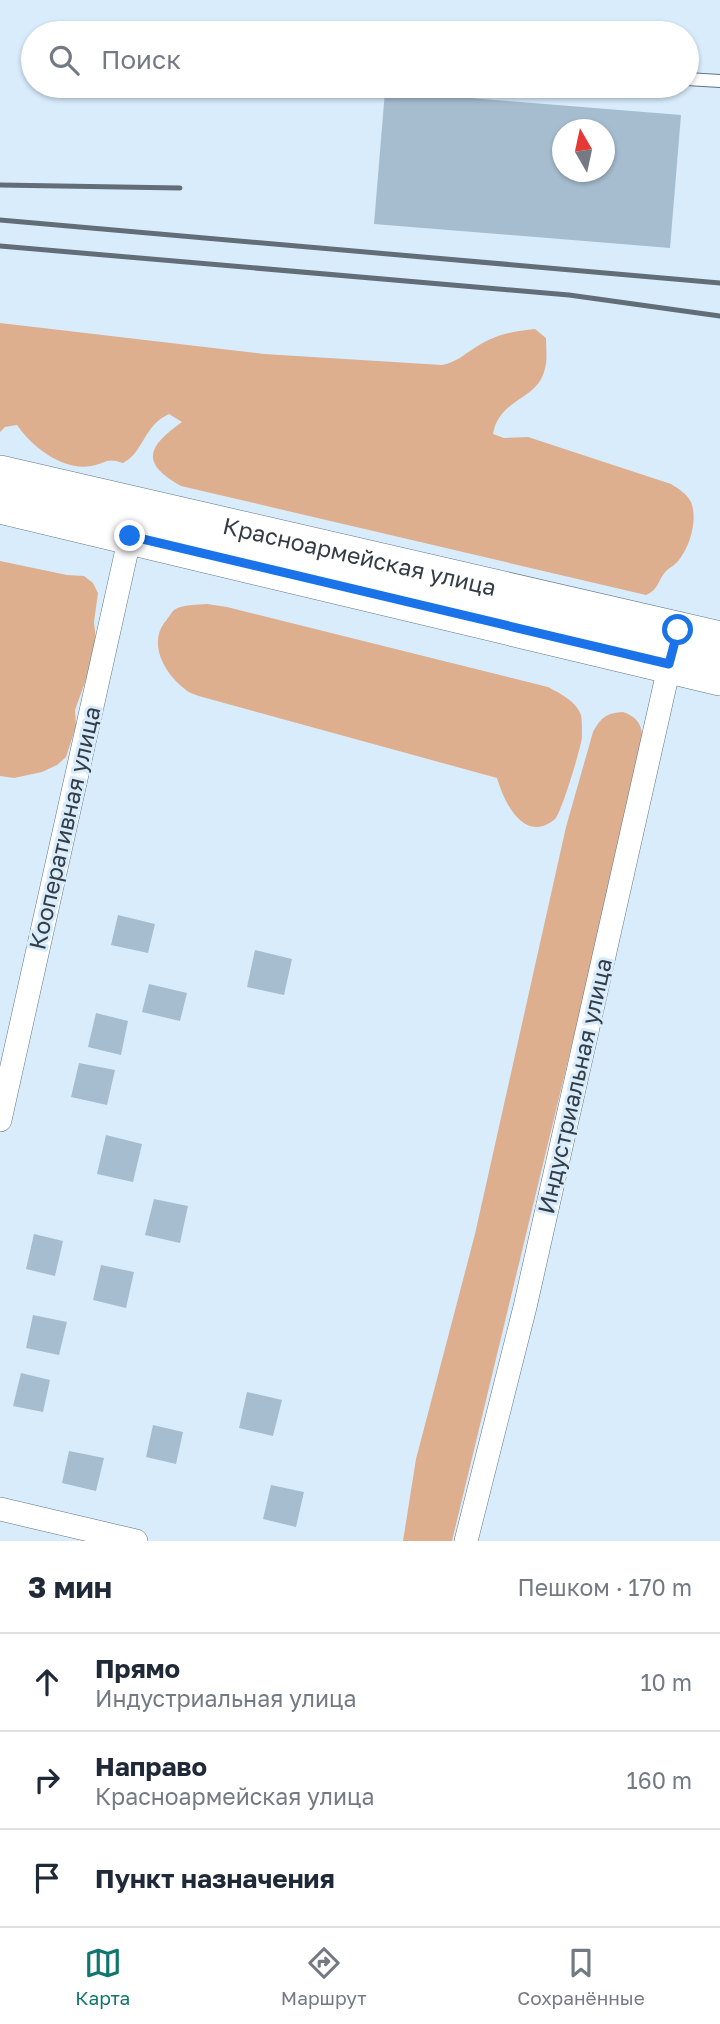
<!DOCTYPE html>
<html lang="ru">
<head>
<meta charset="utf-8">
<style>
  :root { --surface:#fff; --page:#f2f2f3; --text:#1f2937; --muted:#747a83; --line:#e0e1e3; --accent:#0f766e }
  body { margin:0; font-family:"Golos Text",sans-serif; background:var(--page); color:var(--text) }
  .compass { position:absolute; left:552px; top:119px; width:63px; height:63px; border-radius:50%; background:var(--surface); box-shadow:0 2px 5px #0004; rotate:351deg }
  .stop { position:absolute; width:21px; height:21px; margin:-16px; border:5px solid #1a73e8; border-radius:50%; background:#fff }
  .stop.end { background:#1a73e8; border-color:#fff; box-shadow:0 2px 7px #0008 }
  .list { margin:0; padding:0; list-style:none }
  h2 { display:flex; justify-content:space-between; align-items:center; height:91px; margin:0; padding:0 28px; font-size:30px }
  h2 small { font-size:23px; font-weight:400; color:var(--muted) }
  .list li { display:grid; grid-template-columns:46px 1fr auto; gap:21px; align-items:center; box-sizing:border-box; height:98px; padding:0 28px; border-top:2px solid var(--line) }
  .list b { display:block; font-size:26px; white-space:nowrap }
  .list p { margin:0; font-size:23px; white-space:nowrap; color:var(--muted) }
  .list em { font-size:23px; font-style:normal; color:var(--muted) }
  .icon { flex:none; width:38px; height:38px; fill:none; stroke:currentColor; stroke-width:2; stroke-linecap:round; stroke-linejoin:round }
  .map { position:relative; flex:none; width:720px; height:1541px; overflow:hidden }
  .search { position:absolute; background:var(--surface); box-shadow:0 2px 5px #0004; left:21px; right:21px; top:21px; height:77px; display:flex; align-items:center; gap:18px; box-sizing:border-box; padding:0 24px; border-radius:38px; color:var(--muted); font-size:26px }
  .sheet { height:385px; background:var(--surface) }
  nav { display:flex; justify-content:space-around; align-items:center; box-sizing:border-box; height:98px; border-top:2px solid var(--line); background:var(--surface); font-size:19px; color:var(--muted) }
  nav a { display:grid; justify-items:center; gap:4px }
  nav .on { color:var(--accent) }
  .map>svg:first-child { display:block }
  .green { fill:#deaf8e }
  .building { fill:#a6bdd0; fill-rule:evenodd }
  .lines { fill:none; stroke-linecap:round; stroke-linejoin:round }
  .service-casing { stroke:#5f7485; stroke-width:14 }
  .minor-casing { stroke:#5f7485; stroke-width:24 }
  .primary-casing { stroke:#5f7485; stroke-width:38 }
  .service { stroke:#fff; stroke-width:12 }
  .minor { stroke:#fff; stroke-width:23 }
  .primary { stroke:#fff; stroke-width:37 }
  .rail { stroke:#626d78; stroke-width:5 }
  .route { stroke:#1a73e8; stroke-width:9 }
  .labels { text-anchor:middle; stroke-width:6; stroke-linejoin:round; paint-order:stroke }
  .street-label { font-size:23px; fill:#343d45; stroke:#d9ecfc }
</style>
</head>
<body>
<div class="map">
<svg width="720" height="1541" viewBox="0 0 720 1541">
  <rect width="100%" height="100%" fill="#d9ecfc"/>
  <g class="green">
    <path d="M0,323L264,354L442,365C457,362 463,355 476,347C494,335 513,331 535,329L546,338C546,349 548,361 544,372C536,400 499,399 493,434L504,438L528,437L671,484C679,489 687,494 691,502C698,520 690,546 679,560C676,564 671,567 667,570C658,579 659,590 646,595L181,486C139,463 148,446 182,422L169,414C143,426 144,452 123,463C106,457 107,463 91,466C63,471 32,447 17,425L5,427L0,432Z"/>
    <path d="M0,561L67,575L84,576L93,583L98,593L94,622L96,641L93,660L75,710L76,726L66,757L57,765L42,772L14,778L0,776Z"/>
    <path d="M207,604L227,607L548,687C561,694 576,701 581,715C582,720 582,731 582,737C581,748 561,814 555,819C524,845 504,802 497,778L206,698C199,696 191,694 186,690C166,675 148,646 164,623C167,620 171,613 174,610C183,604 197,605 207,604Z"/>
    <path d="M623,712C638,717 642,725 643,741L622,837L452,1541H403L416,1459L475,1234L566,827L593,732C601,717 607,713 623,712Z"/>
  </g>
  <g class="building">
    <path d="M385,91L681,115L670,248L374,224ZM562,130H604V172H562Z"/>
    <path d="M118,915L155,924L148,953L111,945Z"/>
    <path d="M255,950L292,959L284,995L247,987Z"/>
    <path d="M149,984L187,993L180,1021L142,1012Z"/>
    <path d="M96,1013L128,1021L121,1055L88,1047Z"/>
    <path d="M79,1063L115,1070L107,1105L71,1097Z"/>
    <path d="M106,1135L142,1144L133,1182L97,1174Z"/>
    <path d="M154,1199L188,1206L180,1243L145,1235Z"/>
    <path d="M34,1234L63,1241L55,1276L26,1269Z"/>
    <path d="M101,1265L134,1272L126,1308L93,1300Z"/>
    <path d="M33,1315L67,1322L59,1355L26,1348Z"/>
    <path d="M21,1373L50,1380L43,1412L13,1406Z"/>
    <path d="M247,1392L282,1400L273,1436L239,1428Z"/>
    <path d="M153,1425L183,1432L176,1464L146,1457Z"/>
    <path d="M69,1451L104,1458L96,1491L62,1483Z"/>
    <path d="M271,1485L304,1492L296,1527L263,1519Z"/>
  </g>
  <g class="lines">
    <defs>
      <path id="service" d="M687,79L720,81"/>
      <g id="minor">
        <path d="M0,1120L130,536"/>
        <path d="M0,1509L136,1541"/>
        <path d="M466,1541L525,1307L672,654"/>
      </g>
      <g id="primary">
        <path id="s1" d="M0,474L720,640"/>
        <path d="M0,505L720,677"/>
      </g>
    </defs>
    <use href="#service" class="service-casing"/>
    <use href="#minor" class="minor-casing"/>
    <use href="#primary" class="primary-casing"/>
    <use href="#service" class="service"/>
    <use href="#minor" class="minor"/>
    <use href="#primary" class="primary"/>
    <g class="rail">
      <path d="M0,185L180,188"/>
      <path d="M0,220L720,283"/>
      <path d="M0,246L569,295L720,316"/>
    </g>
  </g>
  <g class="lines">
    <path class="route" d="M130,536L669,664L678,630"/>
  </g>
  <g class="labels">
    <g class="street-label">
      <text dy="8" stroke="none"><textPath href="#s1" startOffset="369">Красноармейская улица</textPath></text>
      <text transform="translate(65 828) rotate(-77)" y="8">Кооперативная улица</text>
      <text transform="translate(575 1086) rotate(-77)" y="8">Индустриальная улица</text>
    </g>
  </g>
</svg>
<svg class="compass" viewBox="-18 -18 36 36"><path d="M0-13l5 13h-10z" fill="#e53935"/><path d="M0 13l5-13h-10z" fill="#747a83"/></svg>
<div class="stop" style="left:678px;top:630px"></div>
<div class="stop end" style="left:130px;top:536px"></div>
<div class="search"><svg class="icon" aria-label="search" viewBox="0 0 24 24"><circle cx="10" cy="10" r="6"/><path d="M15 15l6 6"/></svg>Поиск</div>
</div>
<section class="sheet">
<h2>3 мин<small>Пешком · 170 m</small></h2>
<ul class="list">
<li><svg class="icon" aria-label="ahead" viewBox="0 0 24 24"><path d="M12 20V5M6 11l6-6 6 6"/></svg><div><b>Прямо</b><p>Индустриальная улица</p></div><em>10 m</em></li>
<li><svg class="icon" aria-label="right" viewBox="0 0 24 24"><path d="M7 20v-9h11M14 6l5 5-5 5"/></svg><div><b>Направо</b><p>Красноармейская улица</p></div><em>160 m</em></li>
<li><svg class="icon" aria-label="arrive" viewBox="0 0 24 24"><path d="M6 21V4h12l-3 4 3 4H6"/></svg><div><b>Пункт назначения</b></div></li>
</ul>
</section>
<nav>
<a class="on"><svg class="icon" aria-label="map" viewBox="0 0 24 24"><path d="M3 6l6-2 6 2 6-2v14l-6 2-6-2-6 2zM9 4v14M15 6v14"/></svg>Карта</a>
<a><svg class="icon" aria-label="directions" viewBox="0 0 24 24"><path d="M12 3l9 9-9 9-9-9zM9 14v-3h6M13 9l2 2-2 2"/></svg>Маршрут</a>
<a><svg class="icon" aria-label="saved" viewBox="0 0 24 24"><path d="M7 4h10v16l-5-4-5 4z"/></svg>Сохранённые</a>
</nav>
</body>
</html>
